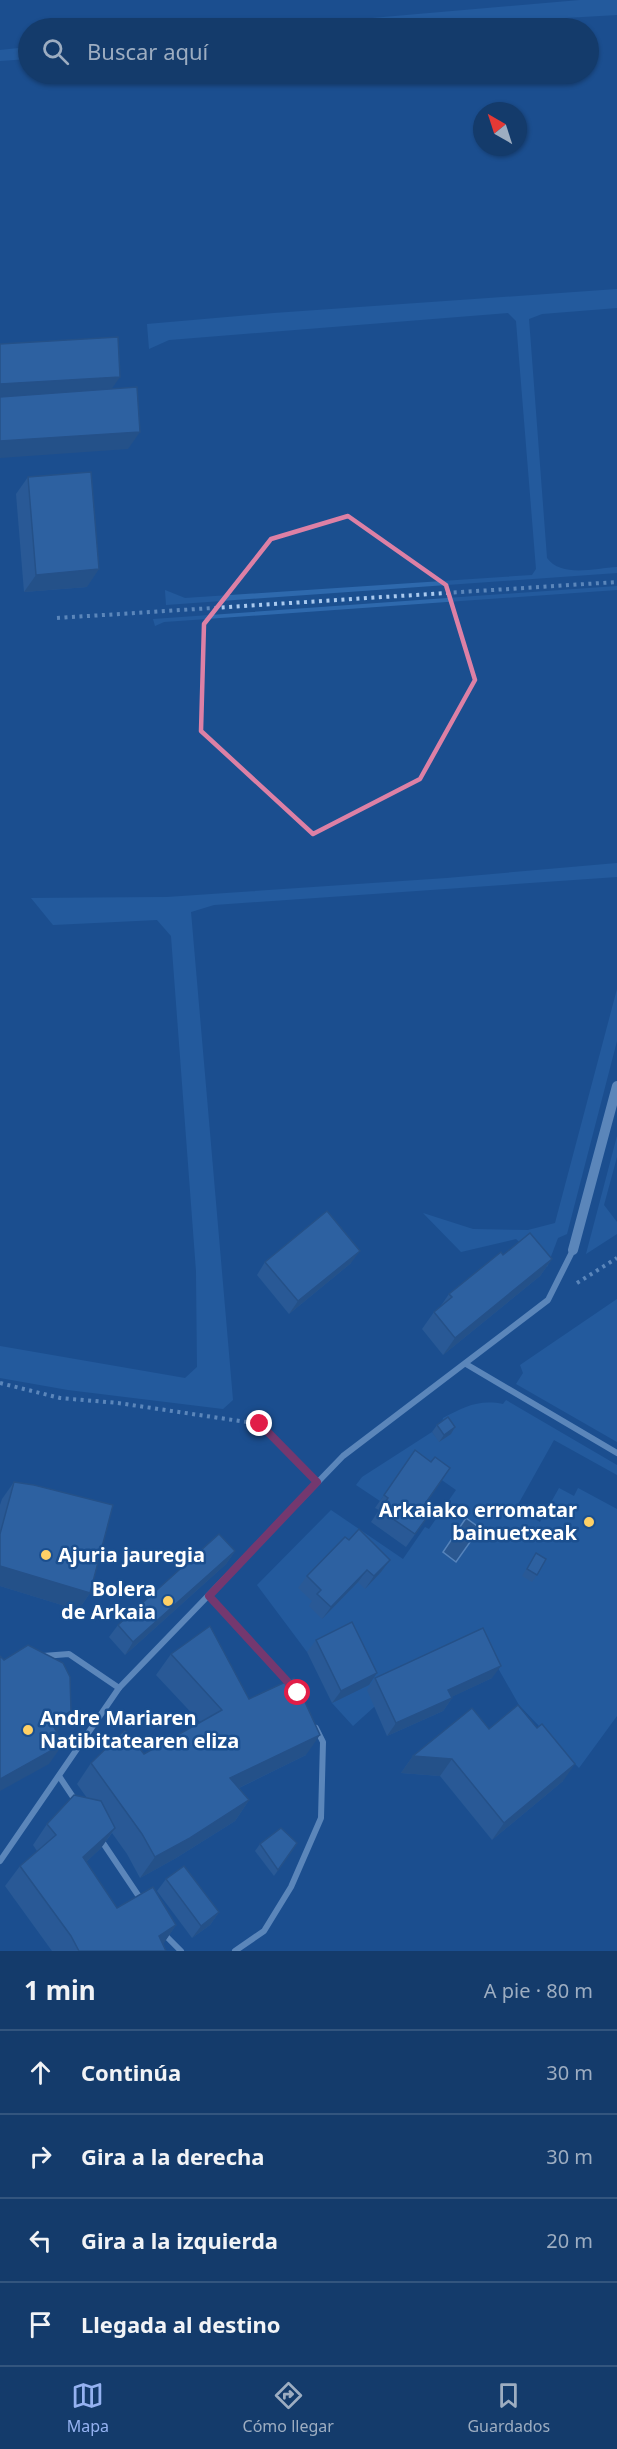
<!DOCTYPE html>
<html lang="es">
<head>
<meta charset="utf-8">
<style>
  :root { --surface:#143b6b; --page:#214673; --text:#f1f3f6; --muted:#9dadc1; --line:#33557e; --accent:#95b2f1 }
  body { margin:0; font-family:"Noto Sans",sans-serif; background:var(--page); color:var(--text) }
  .compass { position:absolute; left:473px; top:102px; width:54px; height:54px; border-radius:50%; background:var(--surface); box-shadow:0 2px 4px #0004; rotate:321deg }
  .stop { position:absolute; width:18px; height:18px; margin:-14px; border:4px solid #e11d48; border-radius:50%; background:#fff }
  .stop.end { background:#e11d48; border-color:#fff; box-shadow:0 2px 6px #0008 }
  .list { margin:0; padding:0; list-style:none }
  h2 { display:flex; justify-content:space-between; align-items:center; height:78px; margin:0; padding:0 24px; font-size:26px }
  h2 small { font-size:20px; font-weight:400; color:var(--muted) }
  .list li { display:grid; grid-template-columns:39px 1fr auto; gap:18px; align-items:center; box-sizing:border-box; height:84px; padding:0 24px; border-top:2px solid var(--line) }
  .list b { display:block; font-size:22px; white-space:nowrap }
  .list em { font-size:20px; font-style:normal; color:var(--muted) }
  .icon { flex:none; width:33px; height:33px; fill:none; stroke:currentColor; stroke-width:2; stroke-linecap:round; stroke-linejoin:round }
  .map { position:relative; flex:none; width:617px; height:1951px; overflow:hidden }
  .search { position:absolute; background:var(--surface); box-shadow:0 2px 4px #0004; left:18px; right:18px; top:18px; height:66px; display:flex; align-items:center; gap:15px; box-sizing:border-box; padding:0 21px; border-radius:33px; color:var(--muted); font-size:22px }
  .sheet { height:414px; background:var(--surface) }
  nav { display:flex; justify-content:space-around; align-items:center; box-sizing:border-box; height:84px; border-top:2px solid var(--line); background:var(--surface); font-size:16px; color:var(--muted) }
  nav a { display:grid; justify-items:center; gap:3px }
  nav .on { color:var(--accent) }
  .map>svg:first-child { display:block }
  .green { fill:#2e69ad }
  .water { fill:#3c6290; stroke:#9cc4f0; stroke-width:1.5 }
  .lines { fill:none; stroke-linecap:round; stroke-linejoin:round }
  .path { stroke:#a9c9ee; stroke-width:4; stroke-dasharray:3 4.5; stroke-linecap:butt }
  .minor { stroke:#a9c9ee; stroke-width:6 }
  .tertiary { stroke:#a9c9ee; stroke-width:10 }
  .wall { fill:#3a679d }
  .shaded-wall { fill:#305480 }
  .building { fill:#4478b7; stroke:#305480; stroke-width:1.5 }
  .route { stroke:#e11d48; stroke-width:8 }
  .marked { fill:none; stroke:#dd80a5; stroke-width:4.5; stroke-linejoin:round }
  .poi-dot { fill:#ffd166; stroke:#1b4f8f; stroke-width:2 }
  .labels { text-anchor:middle; stroke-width:5; stroke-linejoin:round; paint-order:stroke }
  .poi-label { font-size:20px; font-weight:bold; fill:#fff; stroke:#1b4f8f; text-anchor:end }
</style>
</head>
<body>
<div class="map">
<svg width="617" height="1951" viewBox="0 0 617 1951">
  <rect width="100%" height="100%" fill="#1b4f8f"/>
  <g class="green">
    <path d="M580,0H617V15L387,28H257Z"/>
    <path d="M28,47V59L0,61V50Z"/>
    <path d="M617,289V308L542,314L529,319L547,558C561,578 596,568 617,567V573L166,605L165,590L185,598L532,575L536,569L516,321L508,313L169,340L149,349L147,324L274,313Z"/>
    <path d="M617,586V590L164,622L155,626L153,619Z"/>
    <path d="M617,863V877L214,905L191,912L233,1400L223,1409L68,1390L0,1378V1346L185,1378L197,1367L196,1271L171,936L157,920L53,925L31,898L167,897L447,878Z"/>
    <path d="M617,989V1041L567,1234L558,1238L547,1267L516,1239L461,1252L423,1213L473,1229L528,1230L555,1223Z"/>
    <path d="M617,1136V1157L604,1205L617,1222V1234L586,1254Z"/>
    <path d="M617,1299V1442L516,1384L523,1373L520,1365Z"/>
    <path d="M506,1400L617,1465V1475L554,1440L516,1508L540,1522L559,1488L574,1496L578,1488L617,1509V1716L579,1768L519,1705L481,1638L374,1707L353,1726L332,1703L368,1685L343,1635L307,1652L257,1585L331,1510L403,1559L425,1527L429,1529L456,1490L426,1469L406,1463L380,1501L356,1485L362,1477L432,1432L439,1441L443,1418C464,1407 479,1399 503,1404Z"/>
  </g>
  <path class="water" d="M466,1518L480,1528L456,1562L443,1552Z"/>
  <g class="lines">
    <g class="path">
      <path d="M57,618L617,582"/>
      <path d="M577,1283L617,1258"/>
      <path d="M0,1383L60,1398L118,1403L260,1424L304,1469"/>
    </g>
    <g class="minor">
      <path d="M466,1364L617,1453"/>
      <path d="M209,1596L291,1686"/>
      <path d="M43,1656L69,1654L119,1688"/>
      <path d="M59,1776L77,1803"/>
      <path d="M99,1837L142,1901"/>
      <path d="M0,1861L119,1688L343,1456L548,1300L573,1250"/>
      <path d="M162,1932L181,1951"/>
      <path d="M235,1951L264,1931L291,1887L321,1818L323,1742L316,1728"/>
    </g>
    <path class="tertiary" d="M573,1250L617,1086"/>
  </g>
  <g class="wall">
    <path d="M28,477L87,587L24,592L16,494Z"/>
    <path d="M503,1255L552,1259L540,1276L443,1355L422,1329L434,1312L440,1307L449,1294Z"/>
    <path d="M265,1262L351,1263L289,1314L257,1275Z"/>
    <path d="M437,1425L451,1434L439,1442L432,1432Z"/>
    <path d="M415,1450L420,1511L428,1516L406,1547L371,1522L379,1510L375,1508Z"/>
    <path d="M14,1482L90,1593L78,1610L0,1586V1505L2,1499Z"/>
    <path d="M349,1540L390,1560L381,1572L365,1589L358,1582L322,1619L309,1606L312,1601L298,1588L307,1576Z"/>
    <path d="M235,1551L226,1564L125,1655L109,1637L118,1625Z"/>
    <path d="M536,1553L537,1575L532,1582L522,1576Z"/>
    <path d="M316,1640L369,1685L332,1703L307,1652Z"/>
    <path d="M171,1654L249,1699L306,1755L239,1788L249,1800L235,1821L176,1858L140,1878L127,1854L112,1833L101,1848L86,1862L117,1908L176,1925L163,1944L166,1951H52L5,1886L20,1866L37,1851L33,1845L47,1824L87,1798L77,1784L91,1763L144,1754L200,1722L156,1675Z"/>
    <path d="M375,1678H492L451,1697L452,1698L443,1711L387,1736L367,1690Z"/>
    <path d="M489,1729L563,1781L492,1840L440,1776L401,1773L413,1756Z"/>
    <path d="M297,1843L274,1876L255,1851L260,1844Z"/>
    <path d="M166,1879L219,1912L210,1925L192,1938L157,1891Z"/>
  </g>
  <g class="shaded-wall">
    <path d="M120,377L108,394L0,400V384Z"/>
    <path d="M140,432L128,449L0,458V441Z"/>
    <path d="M99,569L87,587L24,592L36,575Z"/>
    <path d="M360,1251L351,1263L289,1314L298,1301Z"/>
    <path d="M552,1259L540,1276L443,1355L455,1338Z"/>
    <path d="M455,1427L451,1434L439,1442L444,1435Z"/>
    <path d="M235,1551L226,1564L125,1655L133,1642Z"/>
    <path d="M390,1560L381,1572L365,1589L374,1576Z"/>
    <path d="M0,1566L90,1593L78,1610L0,1586Z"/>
    <path d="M367,1570L358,1582L322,1619L331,1607Z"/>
    <path d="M501,1666L492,1678L439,1703L448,1690Z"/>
    <path d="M377,1673L369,1685L332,1703L341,1691Z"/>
    <path d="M452,1698L443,1711L387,1736L396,1723Z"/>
    <path d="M71,1711L57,1732L52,1723Z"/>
    <path d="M320,1735L306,1755L216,1799L230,1778Z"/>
    <path d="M63,1744L49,1764L0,1791V1779Z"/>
    <path d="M413,1756L452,1759L440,1776L401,1773Z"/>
    <path d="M575,1764L563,1781L492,1840L504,1823Z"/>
    <path d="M249,1800L235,1821L176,1858L140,1878L155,1857Z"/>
    <path d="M115,1828L101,1848L69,1878L83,1857Z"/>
    <path d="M219,1912L210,1925L192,1938L201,1926Z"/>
    <path d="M176,1925L162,1946L159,1936Z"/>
  </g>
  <g class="building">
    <path d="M118,337L120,377L0,384V344Z"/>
    <path d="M137,387L140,432L0,441V397Z"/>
    <path d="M91,472L99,569L36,575L28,477Z"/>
    <path d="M327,1211L360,1251L298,1301L265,1262Z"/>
    <path d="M530,1233L552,1259L455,1338L434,1312L452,1297L449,1294L501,1252L503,1255Z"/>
    <path d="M448,1417L455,1427L444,1435L437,1425Z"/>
    <path d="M415,1450L431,1462L435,1457L450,1468L420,1511L428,1516L415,1534L380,1510L388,1498L384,1495Z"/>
    <path d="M14,1482L34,1485L113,1505L90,1593L0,1566V1534Z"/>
    <path d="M359,1529L390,1560L374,1576L367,1570L331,1607L317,1594L321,1590L307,1576L345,1537L349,1540Z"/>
    <path d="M219,1534L235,1551L133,1642L118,1625Z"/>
    <path d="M536,1553L546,1559L537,1575L527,1569Z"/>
    <path d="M352,1622L377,1673L341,1691L316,1640Z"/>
    <path d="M210,1626L249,1699L294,1678L320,1735L230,1778L249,1800L190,1838L155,1857L142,1834L91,1763L125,1730L144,1754L222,1710L171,1654Z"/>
    <path d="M483,1628L501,1666L448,1690L452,1698L396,1723L375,1678Z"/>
    <path d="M28,1645L63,1663L70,1677L71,1711L52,1723L63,1744L0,1779V1656L4,1660Z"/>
    <path d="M518,1705L537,1728L542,1724L575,1764L504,1823L452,1759L413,1756L472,1708L489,1729Z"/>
    <path d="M74,1795L101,1801L115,1828L83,1857L117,1908L153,1887L176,1925L159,1936L166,1951H79L71,1936L20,1866L56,1835L47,1824Z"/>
    <path d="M281,1828L297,1843L278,1870L260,1844Z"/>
    <path d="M184,1866L219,1912L201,1926L166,1879Z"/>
  </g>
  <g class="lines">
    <path class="route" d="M260,1424L317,1482L209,1596L298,1693"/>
  </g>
  <path d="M0 0H617V1951H0ZM348,516L446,585L475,680L420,779L313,834L201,731L204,624L271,539Z" fill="#1b4f8f" fill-opacity=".55" fill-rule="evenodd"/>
  <path class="marked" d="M348,516L446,585L475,680L420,779L313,834L201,731L204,624L271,539Z"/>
  <g class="poi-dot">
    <circle cx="589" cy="1522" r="6"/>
    <circle cx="46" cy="1555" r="6"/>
    <circle cx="168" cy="1601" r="6"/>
    <circle cx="28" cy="1730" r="6"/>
  </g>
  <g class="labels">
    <g class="poi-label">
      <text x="577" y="1517">Arkaiako erromatar<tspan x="577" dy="23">bainuetxeak</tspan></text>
      <text x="58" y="1562" text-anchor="start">Ajuria jauregia</text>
      <text x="156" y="1596">Bolera<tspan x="156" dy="23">de Arkaia</tspan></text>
      <text x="40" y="1725" text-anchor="start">Andre Mariaren<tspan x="40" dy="23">Natibitatearen eliza</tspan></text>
    </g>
  </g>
</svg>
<svg class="compass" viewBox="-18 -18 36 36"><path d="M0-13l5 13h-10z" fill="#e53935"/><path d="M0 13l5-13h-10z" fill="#9dadc1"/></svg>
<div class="stop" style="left:298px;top:1693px"></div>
<div class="stop end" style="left:260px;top:1424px"></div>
<div class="search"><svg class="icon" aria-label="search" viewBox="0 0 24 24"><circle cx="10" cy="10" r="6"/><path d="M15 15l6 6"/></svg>Buscar aquí</div>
</div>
<section class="sheet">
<h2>1 min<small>A pie · 80 m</small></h2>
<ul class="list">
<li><svg class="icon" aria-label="ahead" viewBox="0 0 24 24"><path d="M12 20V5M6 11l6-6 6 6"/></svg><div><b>Continúa</b></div><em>30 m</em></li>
<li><svg class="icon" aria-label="right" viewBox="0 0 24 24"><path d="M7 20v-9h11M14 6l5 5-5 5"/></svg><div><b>Gira a la derecha</b></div><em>30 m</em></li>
<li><svg class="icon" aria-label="left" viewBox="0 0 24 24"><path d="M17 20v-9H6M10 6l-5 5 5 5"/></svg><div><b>Gira a la izquierda</b></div><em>20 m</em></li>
<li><svg class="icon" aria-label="arrive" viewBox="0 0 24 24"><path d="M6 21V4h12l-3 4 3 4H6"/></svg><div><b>Llegada al destino</b></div></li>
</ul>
</section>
<nav>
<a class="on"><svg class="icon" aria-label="map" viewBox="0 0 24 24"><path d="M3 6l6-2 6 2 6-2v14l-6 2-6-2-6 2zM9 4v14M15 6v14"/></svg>Mapa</a>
<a><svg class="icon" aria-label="directions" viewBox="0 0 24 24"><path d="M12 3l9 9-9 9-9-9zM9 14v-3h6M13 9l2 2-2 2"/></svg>Cómo llegar</a>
<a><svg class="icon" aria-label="saved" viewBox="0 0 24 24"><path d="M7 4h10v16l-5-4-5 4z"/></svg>Guardados</a>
</nav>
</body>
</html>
